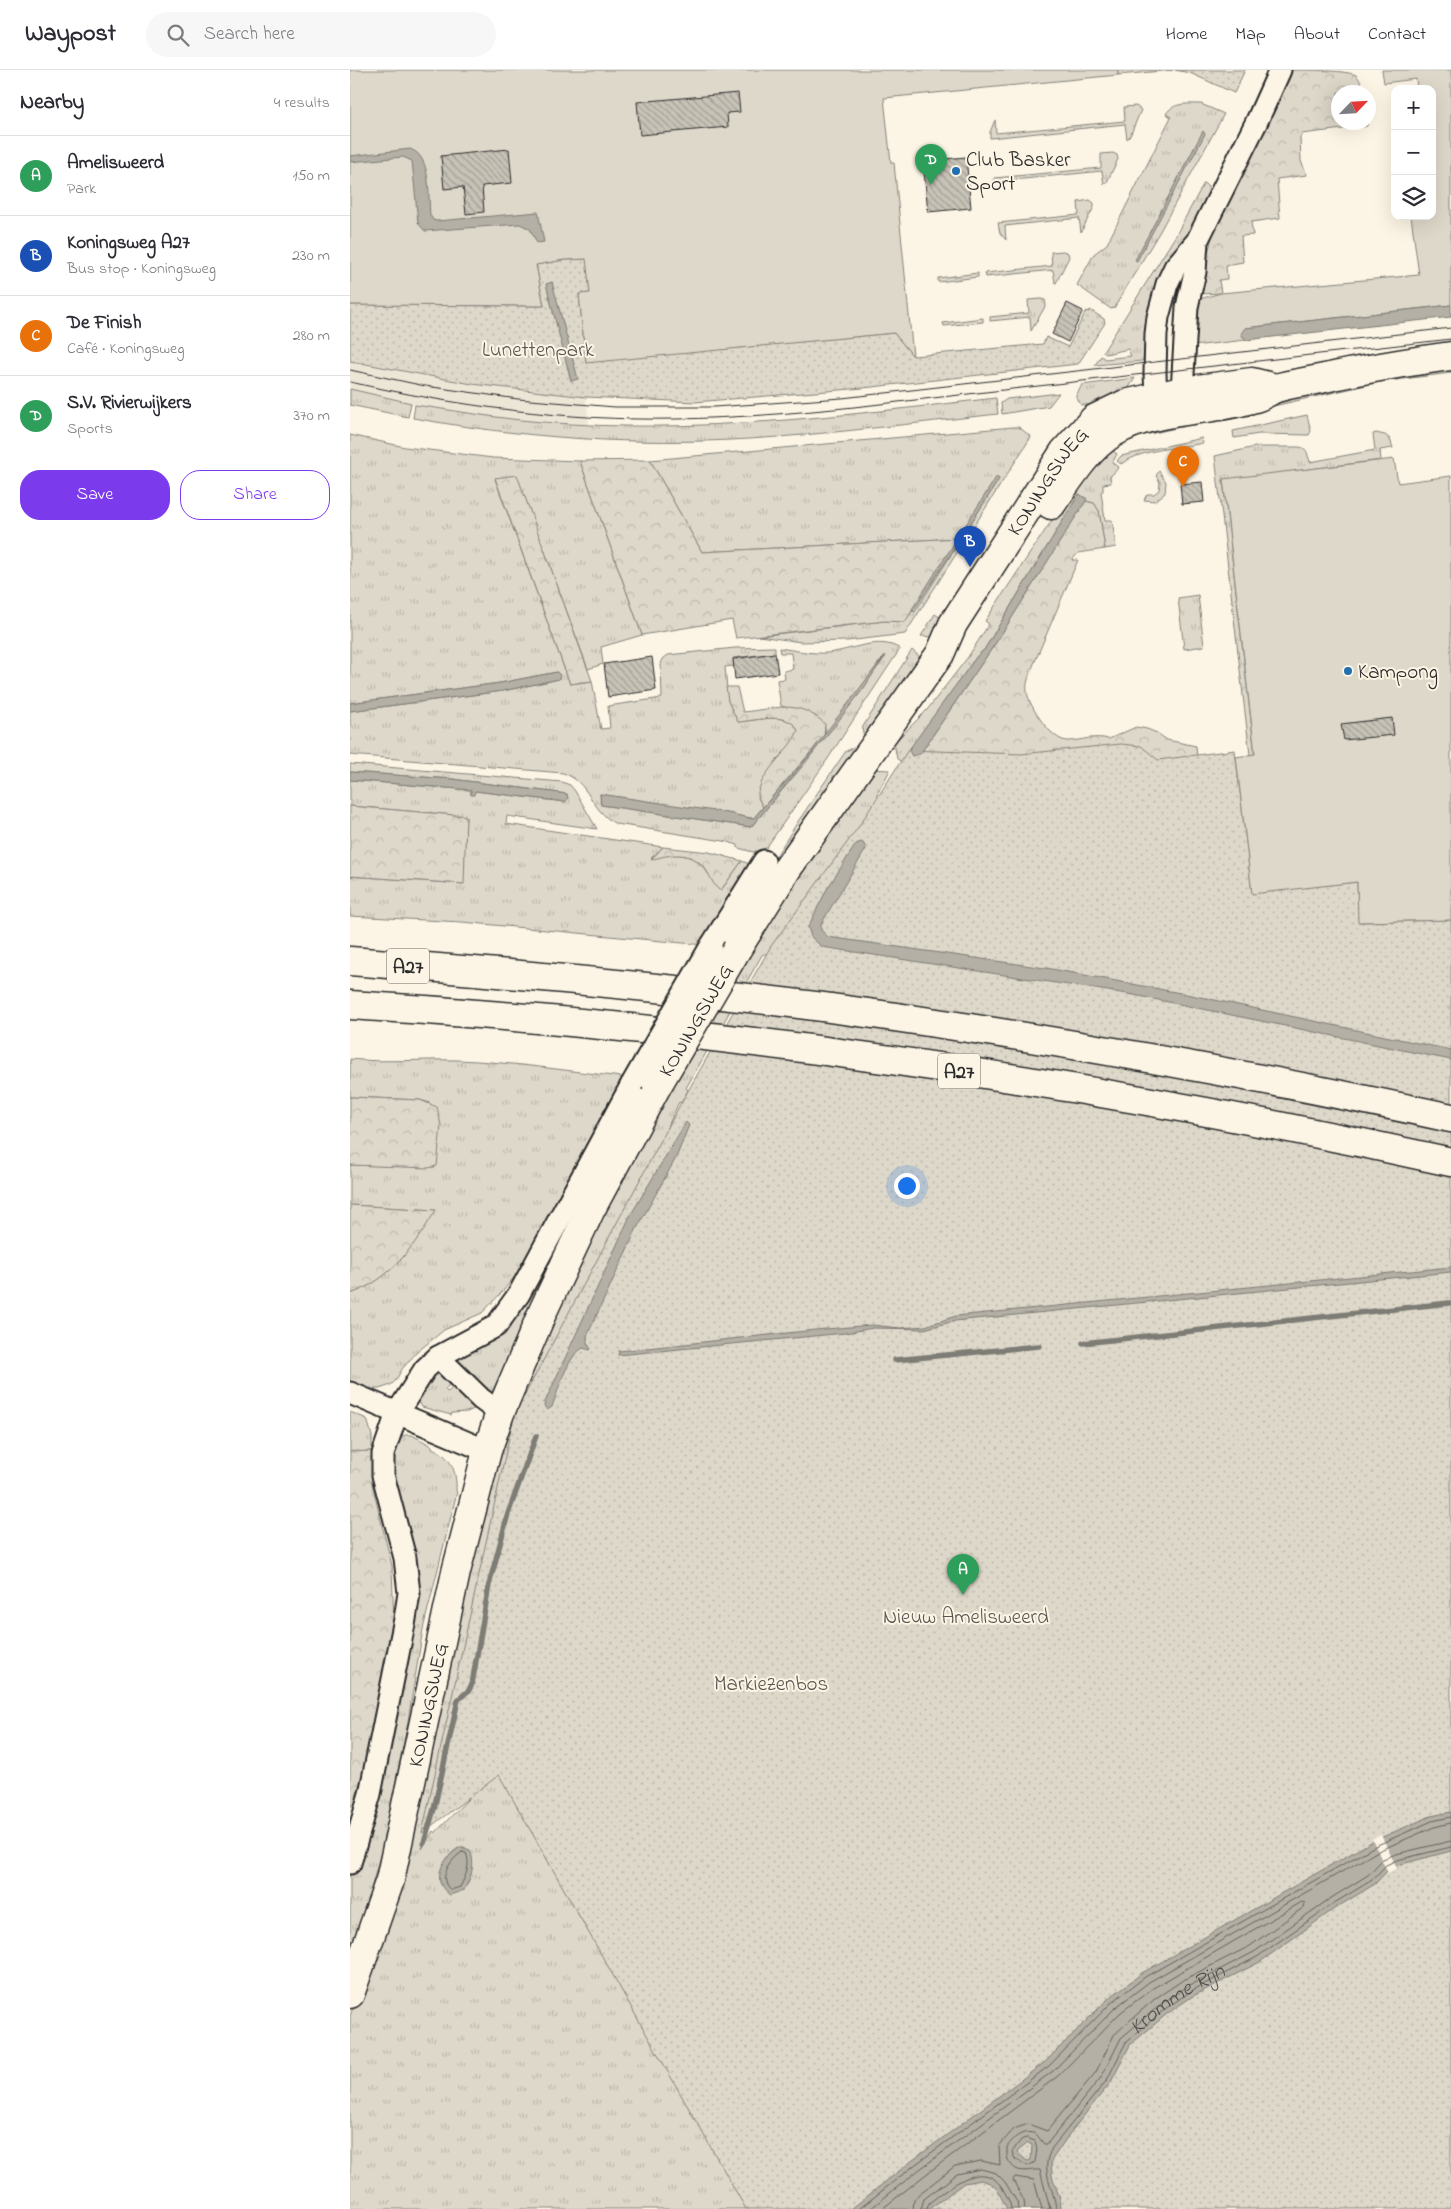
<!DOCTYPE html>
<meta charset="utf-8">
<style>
:root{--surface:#fff;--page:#f7f7f7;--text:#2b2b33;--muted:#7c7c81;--line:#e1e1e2;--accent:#7c3aed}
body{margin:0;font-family:"Indie Flower",sans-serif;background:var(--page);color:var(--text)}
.controls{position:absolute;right:15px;top:15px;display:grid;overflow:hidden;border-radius:10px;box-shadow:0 5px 20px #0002}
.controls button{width:45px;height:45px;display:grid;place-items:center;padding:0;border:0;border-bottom:1px solid var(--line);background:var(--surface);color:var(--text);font:25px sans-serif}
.compass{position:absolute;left:981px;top:15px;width:45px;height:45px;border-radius:50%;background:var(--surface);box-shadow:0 5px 20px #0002;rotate:65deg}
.you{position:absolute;left:556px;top:1115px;width:18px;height:18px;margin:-12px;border:4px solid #fff;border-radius:50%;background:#1a73e8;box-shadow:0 0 0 8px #1a73e833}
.badge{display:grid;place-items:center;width:32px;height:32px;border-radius:50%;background:var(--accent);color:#fff;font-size:16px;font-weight:700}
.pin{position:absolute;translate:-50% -41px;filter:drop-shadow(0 1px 2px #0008)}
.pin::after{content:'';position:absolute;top:26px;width:18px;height:15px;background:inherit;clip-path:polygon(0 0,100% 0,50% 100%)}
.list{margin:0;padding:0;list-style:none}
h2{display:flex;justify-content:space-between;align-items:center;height:65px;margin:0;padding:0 20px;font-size:21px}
h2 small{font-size:16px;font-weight:400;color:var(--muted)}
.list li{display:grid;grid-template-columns:32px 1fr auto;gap:15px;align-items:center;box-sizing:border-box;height:80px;padding:0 20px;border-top:1px solid var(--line)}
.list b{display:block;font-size:19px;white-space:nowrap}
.list p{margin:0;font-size:16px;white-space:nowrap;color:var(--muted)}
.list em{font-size:16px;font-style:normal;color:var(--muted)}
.actions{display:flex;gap:10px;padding:15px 20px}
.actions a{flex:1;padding:11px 0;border:1px solid var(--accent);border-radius:20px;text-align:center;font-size:18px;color:var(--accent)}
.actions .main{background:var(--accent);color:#fff}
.icon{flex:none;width:28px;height:28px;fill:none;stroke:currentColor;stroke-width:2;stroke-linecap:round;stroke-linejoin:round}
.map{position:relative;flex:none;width:1101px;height:2139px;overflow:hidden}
header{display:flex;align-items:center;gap:30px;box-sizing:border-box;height:70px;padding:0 25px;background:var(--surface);border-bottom:1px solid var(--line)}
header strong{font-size:24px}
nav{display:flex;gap:28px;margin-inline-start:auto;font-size:18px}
.search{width:350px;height:45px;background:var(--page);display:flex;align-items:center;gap:12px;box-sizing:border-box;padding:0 18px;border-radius:28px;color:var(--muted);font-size:19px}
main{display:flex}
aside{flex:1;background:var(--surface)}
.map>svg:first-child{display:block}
.built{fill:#ece6d7}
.grass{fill:url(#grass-tufts);stroke:#84827a;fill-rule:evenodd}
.forest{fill:url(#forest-crowns);stroke:#84827a}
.park{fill:url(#park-dots);stroke:#84827a}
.garden{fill:#ded8ca;stroke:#84827a}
.water{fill:#b4b0a5;stroke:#7d7b74;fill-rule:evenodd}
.pier{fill:#fcf5e5}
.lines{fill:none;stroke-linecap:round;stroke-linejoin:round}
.shore{stroke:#62605c;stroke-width:1}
.stream{stroke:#7d7b74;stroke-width:5.5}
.building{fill:url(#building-back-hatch);stroke:#2b2b2b}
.minor-casing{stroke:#2b2b2b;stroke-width:25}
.major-casing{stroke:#2b2b2b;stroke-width:31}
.highway-casing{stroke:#2b2b2b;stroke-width:31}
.minor{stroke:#fcf5e5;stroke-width:21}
.major{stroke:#fcf5e5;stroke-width:28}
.highway{stroke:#fcf5e5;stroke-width:28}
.tram{stroke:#2b2b2b;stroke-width:1}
.minor-bridge-casing{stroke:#2b2b2b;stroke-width:25;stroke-linecap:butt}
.major-bridge-casing{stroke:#2b2b2b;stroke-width:31;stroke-linecap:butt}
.minor-bridge{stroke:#fcf5e5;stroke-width:21}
.major-bridge{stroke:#fcf5e5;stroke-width:28}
.poi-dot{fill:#1f6fb2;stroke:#fcf5e5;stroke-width:2}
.labels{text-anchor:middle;stroke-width:4;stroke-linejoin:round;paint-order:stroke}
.shield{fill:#fcf5e5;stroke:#6a6863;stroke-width:1}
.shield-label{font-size:20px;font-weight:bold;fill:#2b2b2b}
.poi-label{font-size:21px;fill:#2b2b2b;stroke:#fcf5e5;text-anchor:start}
.park-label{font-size:21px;fill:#585653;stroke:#fcf5e5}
.street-label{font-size:21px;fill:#2b2b2b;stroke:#fcf5e5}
.water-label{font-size:22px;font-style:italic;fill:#545350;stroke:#fcf5e5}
</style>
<header>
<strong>Waypost</strong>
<div class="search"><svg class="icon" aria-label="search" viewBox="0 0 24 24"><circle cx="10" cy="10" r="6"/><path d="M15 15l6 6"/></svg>Search here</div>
<nav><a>Home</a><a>Map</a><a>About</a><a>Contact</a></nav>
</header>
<main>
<aside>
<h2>Nearby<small>4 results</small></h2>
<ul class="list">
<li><span class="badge" style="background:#2e9e5b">A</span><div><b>Amelisweerd</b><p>Park</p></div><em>150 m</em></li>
<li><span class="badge" style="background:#1a4fb4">B</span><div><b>Koningsweg A27</b><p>Bus stop · Koningsweg</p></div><em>230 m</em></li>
<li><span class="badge" style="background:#e8710a">C</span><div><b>De Finish</b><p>Café · Koningsweg</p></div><em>280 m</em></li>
<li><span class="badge" style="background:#2e9e5b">D</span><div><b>S.V. Rivierwijkers</b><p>Sports</p></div><em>370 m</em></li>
</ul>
<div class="actions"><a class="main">Save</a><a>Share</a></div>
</aside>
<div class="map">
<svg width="1101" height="2139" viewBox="0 0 1101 2139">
<defs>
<pattern id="grass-tufts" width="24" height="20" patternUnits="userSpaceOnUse" patternTransform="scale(1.25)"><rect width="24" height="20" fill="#ded8ca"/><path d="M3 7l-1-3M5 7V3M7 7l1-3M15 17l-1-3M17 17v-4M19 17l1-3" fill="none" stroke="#bfbaae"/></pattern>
<pattern id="forest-crowns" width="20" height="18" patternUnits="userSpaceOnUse" patternTransform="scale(1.25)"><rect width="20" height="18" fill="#ded8ca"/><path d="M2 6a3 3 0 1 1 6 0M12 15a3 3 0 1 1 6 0" fill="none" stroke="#bfbaae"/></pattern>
<pattern id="park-dots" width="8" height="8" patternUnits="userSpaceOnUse" patternTransform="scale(1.25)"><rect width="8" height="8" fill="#ded8ca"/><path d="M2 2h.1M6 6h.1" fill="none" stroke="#bfbaae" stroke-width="1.8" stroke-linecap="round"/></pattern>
<pattern id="building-back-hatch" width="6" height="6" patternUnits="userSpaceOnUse" patternTransform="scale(1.25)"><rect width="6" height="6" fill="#c8c3b7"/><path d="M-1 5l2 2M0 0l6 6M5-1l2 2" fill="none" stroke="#a39f95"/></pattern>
</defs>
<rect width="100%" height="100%" fill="#fcf5e5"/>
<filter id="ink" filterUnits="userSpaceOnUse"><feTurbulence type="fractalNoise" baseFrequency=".02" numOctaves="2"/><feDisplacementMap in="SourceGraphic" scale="10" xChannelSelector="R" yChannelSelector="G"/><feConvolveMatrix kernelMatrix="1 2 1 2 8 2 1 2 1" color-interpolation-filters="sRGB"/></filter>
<g filter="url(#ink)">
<path class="built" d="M0,291L122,314L236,327L239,357L125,346L23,327L0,321Z"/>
<g class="grass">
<path d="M851,34L874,44L810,161L764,238L761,239L727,215L744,184L757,174L821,47L816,44C823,32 838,34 851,34Z"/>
<path d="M786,36L791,40L780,66L777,69L775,54L640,68V62L645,50L646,63L775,51L774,37Z"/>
<path d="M763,83L767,85L768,89L757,112L754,115L752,101L644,112V108L751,98V84Z"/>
<path d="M854,113L862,121L842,159L810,208L800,237L795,285L792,291L745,295L751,286L755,289L781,286L778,279L756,284L753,282L826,165Z"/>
<path d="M740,130L744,133V137L731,162L729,148L655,156L656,170L650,163L648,153L729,145L728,132Z"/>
<path d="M713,181L718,183L719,187L706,213H705L703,200L636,207L635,203L702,196L701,182Z"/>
<path d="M628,203V207L588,212V208Z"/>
<path d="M691,229L695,230L696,235L681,261L680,247L640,251V247L679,243L678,230Z"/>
<path d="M633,248V252L594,256L593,253Z"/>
<path d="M1101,296V303L1030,312L786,367L783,363L1023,306Z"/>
<path d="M785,308L776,322L756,334L731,335L727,329V324L732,315Z"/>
<path d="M0,319L61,333L58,347L0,335Z"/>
<path d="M709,323L699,336L652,344L651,333L657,329Z"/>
<path d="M646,328L648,344C565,353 482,364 399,369C286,376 174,368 63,348L65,335C108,341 150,349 193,352C344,365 496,345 646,328Z"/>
<path d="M957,345L961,361L959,365L909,364L884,368L883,361Z"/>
<path d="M663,357H669L681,367L555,564L497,571L451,572L409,566L535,551L555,552L562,539L565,542L649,409L647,407L608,468L352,482L300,390Z"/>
<path d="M1026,363L1035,365L1040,369L1043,378L1030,380L1031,390L873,410L905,685H900L865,386L905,377H948C958,377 957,384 960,392L1025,380L1023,364Z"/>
<path d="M0,365L55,377L143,388L230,391L292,565L251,577L253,594L238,599L167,406L145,409L220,614L242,611L251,659L260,658L258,636L312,628L311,594L313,589L318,585L385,578L425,577V583L383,588L384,596L375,597L378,631L388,652C406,651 440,640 448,661L443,673L427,689L408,728L413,737L402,750V748L250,724L251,735L401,757L457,691L536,586L474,667L476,659L466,646L431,636L427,610L435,609L434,601L443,599L441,583H430L429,578C444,580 461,584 477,583C500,581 529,565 550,579L477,690L416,778L403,782L388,778V775L374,771L266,754C239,739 240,712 213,703L0,685V641L153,621L209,609L207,602L150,613L0,633Z"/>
<path d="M852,368L853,373C826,379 795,378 771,394L767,391L771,386Z"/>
<path d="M759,378L767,384L762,393L769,397L760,407L761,413L753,414V421L751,422L755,450H762L766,477L755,479L749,441L744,433L735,431L737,429L729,424L634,580L627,586L552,692L547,689L544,673L577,640L618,587L639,554L635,551L714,432Z"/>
<path d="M809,401L816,412L815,423L805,431L794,430L797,424H804L809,420L810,412L806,406Z"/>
<path d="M848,525L854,576L834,579L828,528Z"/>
<path d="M585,544L598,553L583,567L571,566Z"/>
<path d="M562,580L571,588L514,667L512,658Z"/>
<path d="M503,678H506L380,858L449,750L496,681Z"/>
<path d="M0,694L212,712L220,715L225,721L247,759L157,746L156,754L313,777L301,788C323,783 343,781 357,802C364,811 361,812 372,819L392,791L397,793L400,800L354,875L112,852L0,846V806L113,814L116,746L0,736V710L121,720V724L125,721L215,732L218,729L217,724L102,709L0,702Z"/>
<path d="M519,699L540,700L527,724L621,912L414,884L412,885L336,1018L338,1020L331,1033L329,1032L302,1091L167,1342L198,1261L256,1133L399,887L419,847Z"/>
<path d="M0,989C35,993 72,989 107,990C162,992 217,1001 272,1007L269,1012L275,1013L165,1206L153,1221L132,1243L94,1260L67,1282L52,1299L46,1310L41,1315L29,1319H18L0,1311V1224C41,1210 64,1176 85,1140L0,1135V1095L85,1097L80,1033L70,1030L0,1027Z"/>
<path d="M270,1046L143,1320L138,1327L103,1288L136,1267Z"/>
<path d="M88,1303L103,1309L95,1320L98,1322L103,1317L101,1315L105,1310L126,1338L117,1342L102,1343L101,1345L72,1337L68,1330L82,1304Z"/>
<path d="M0,1342L17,1349L22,1366V1381L0,1382Z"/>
<path d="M163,1350L83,1740L72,1779L83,1761L85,1763L151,1695L401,2139H0V1946L18,1895L130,1450ZM110,1777H115L121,1805L114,1820L90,1813C91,1796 96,1785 110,1777Z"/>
<path d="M55,1365H62L82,1376V1378C101,1386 107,1401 106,1421L107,1422L73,1559L57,1657L31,1782L0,1897V1805L46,1649L51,1610L46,1432L42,1391L49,1369Z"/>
</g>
<g class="forest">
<path d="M940,0C954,0 995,0 1006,5C1010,9 1013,17 1013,22H988V52L1017,53V56L952,64L950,67L951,91L957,105L927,109L930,148L901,152L903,165L891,166L893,192L876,195L877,209L869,210L871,223L847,224L863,164Z"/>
<path d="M300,390L352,482L608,468L555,552L535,551L386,568L382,550L292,565L230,391Z"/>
<path d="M167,405L242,611L220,614L145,408Z"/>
<path d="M735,431L744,433L749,441L755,479L728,483L722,490H728L680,603C678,609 676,615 677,622C679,636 701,670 717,671C732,671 742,665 759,669L786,657L797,659L807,663L817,670L846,676L848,701L672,685L570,684L649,568Z"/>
<path d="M376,617H387L393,642C425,639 448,628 475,654L474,667L413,737C410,731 406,726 409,719C415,698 439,681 448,661C440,640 405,651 388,652L378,631Z"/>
<path d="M0,736L116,746L114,814L0,806Z"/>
<path d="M313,777L359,782L392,791L371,820H369C363,814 362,810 358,803C345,780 322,783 301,790Z"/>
<path d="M0,1027L70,1030L87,1037L91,1055L87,1096L78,1098L0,1095Z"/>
<path d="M0,1135L86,1140C64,1176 41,1210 0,1224Z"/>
<path d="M22,1381V1414L42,1496L44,1556L22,1670L3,1738L0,1733V1382Z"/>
</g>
<g class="park">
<path d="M768,0H823L768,5Z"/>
<path d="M825,0H895L884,23L840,3Z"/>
<path d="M237,189L240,223L229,224L236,292L544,263L563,286L693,274L696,267L718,277L736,241L739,242L740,240L754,249L755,253L728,294L513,318L345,332L236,327L122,314L0,291V235L194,236L186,195L214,190Z"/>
<path d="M771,674L791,676L808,690L885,680L902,823L1007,812L1009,852L1101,850V2139H396L149,1705L72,1763L164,1345L331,1033L421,876L507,759L558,680L671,684Z"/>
</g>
<g class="garden">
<path d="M0,0H768V5L534,28L541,93H544L563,286L544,263L236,293L229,224L240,223L236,189L214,190L186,195L194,236L0,235Z"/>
<path d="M1032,0H1101V235L895,258L891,264L896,270L843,276L846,230L871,223L1069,205L1061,146H1082V19H1067L1066,9L1034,13Z"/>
<path d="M1044,389L1048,413L1101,406V850L1008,852L1007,812L902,824L886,687L905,684L873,409Z"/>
</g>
<g class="water">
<path d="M853,61L855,64L787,191L785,190Z"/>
<path d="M60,79C82,86 78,125 80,145L83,150L87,151L188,142L194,172L187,173L180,159L170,154L75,161L68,153L62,91L53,87L0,92V86Z"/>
<path d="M202,212L228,309L221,311L196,214Z"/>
<path d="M1101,235V247L896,270L891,264L895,258Z"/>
<path d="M647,406L649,409L641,422L563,542L562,539L570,527Z"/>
<path d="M729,424L737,429L649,568L570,684L562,686L559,681L560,678L627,586L634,580Z"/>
<path d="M535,585L514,618L482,659L401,757L251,735L250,724L378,743L403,749L455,690Z"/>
<path d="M207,602L210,605L209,609L153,621L0,641V633L150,613Z"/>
<path d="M0,702L102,709L217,724L218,729L215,732L125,721L124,725H121V720L0,710Z"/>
<path d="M511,772L514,774L516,779L471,854V860L478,867L702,899L841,925L1101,980V990L784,925L472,877L461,867L458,857L477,819L506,774Z"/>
<path d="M336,1052L339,1055L326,1088L287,1158L237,1266V1273L241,1279L240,1280L233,1278C217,1286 208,1321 202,1337L197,1340L194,1336L195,1332L280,1146Z"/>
<path d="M1101,1197V1202L605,1251L574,1259L523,1258L495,1263L268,1285L269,1281L465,1260L522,1255L550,1258L575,1256L606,1246Z"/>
<path d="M1101,1742V1781L1048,1795L1038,1800L1025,1814L984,1839L910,1892L843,1926L818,1943L780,1975L761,2012L720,2063L701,2091L702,2106L710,2129L711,2139H657L647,2119L640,2113L631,2110L614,2113L579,2139H501L563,2090L695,1992L758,1929L792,1903L1023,1771L1081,1746ZM678,2073L682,2075L681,2090L677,2091L667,2082Z"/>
<path d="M111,1777L120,1780C126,1794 121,1808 114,1820L100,1825C79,1810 93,1787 111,1777Z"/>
</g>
<path class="pier" d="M1031,1765L1047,1798L1038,1803L1022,1769Z"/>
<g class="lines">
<g class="shore">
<path d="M112,1782L116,1783C121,1794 116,1806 110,1817L101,1820C86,1809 101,1789 112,1782Z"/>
<path d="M677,2068L685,2071L687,2079L685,2092L678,2096L665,2089L662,2082L671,2070Z"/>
<path d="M509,2139L566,2094L699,1996L761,1933L795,1907L1025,1776L1082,1751L1101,1747"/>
<path d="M520,2139L570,2099L703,2001L765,1938L799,1912L1028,1781L1084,1757L1101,1753"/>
<path d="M532,2139L575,2105L708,2006L770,1943L803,1918L936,1841L952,1832L955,1833L954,1837L900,1876L833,1910L806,1928L778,1952L764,1965L746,2002L697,2061L678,2054L664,2059L649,2076L650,2095L631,2091L605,2096L569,2124L564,2130L563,2139"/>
<path d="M571,2139L574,2129L607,2104L631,2099L646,2103L655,2112L667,2132L668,2139"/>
<path d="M577,2139L579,2133C599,2118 635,2085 654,2121C657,2127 661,2133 661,2139"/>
<path d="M675,2139L674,2131L663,2110L665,2107L684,2110L692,2139"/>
<path id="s1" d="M700,2139L690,2100C676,2099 667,2107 657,2088V2077C664,2067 673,2059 686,2064L694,2074H697L752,2006L771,1968L811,1934L838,1916L904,1882L978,1830L1018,1805L1033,1789L1046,1784L1101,1771"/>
<path d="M706,2139C704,2116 689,2101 702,2078L757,2010L776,1972L815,1939L841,1921L907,1887L981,1835L1022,1810L1036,1795L1047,1790L1101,1777"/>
</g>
<g class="stream">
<path d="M733,1273L1099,1233"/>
<path d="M545,1290L689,1276"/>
<path d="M74,1773L84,1739L108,1630L119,1620L122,1614L139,1515L158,1444L186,1366"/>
</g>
</g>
<g class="building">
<path d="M388,23L390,42L377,43L378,57L290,65L287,32Z"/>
<path d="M159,79L162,113L132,116L134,142L116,144L113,117L94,119L91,86Z"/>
<path d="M616,87L621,138L578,142L573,91Z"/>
<path d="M717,233L733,241L718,272L702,264Z"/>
<path d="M852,412L854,432L832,434L830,414Z"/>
<path d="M425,583L428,603L385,609L383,589Z"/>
<path d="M302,587L306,620L258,627L254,594Z"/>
<path d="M1042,648L1044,665L994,670L991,654Z"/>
</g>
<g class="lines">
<defs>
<g id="minor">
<path d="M847,171L845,202L837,237L832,321L824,342L806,327L805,303L806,264L808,247L817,214L825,197L847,171L907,51L930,0"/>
<path d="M361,876L414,791"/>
<path d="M88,1287L131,1329L150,1343"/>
<path d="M0,1323L137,1381"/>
<path d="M0,1793L20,1724L55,1549L59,1523L55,1488L33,1405V1384L47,1343L75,1299L88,1287L146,1256L169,1224L282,1014"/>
</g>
<g id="major">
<path d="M701,435C719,410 736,380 763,363C806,337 859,343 905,328C913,326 919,321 926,318C940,314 956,312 970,309C1014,299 1057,292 1101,286"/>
<path id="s2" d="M387,879L437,799L590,584L603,554L714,382L744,349L775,334L832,321L902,312L926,318"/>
<path id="s3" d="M0,1924L40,1810L106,1502L137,1381L150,1343L193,1241L240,1141L307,1016"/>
</g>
<g id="highway">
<path d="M0,891C158,903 316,917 473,937C684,965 893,1003 1101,1048"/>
<path d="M0,935C370,957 739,1012 1101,1092"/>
</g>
</defs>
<use href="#minor" class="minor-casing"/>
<use href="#major" class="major-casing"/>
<use href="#highway" class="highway-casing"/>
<use href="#minor" class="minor"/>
<use href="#major" class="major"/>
<use href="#highway" class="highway"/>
<g class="tram">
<path d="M0,300L75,316L168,329L265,337H364L492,328L1101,258"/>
<path d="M0,312C107,336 217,351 326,349C386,348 445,343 504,337L1101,269"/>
</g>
<defs>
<path id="minor-bridge" d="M282,1014L361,876"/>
<g id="major-bridge">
<path id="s4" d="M307,1016L387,879"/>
</g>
</defs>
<use href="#minor-bridge" class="minor-bridge-casing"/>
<use href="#major-bridge" class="major-bridge-casing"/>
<use href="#minor-bridge" class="minor-bridge"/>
<use href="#major-bridge" class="major-bridge"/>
</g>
</g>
<g class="poi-dot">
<circle cx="606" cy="101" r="5"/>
<circle cx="998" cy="601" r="5"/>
</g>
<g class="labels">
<g class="shield">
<rect x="37" y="878.5" width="42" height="35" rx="4"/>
<rect x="588" y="983.5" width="42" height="35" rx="4"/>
</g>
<g class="shield-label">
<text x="58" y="903">A27</text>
<text x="609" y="1008">A27</text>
</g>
<g class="poi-label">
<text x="616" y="96">Club Basker<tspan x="616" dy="24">Sport</tspan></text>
<text x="1008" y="608">Kampong</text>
</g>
<g class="park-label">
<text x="188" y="286">Lunettenpark</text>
<text x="616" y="1553">Nieuw Amelisweerd</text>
<text x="421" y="1620">Markiezenbos</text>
</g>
<g class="street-label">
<text dy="7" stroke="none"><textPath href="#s2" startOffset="562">KONINGSWEG</textPath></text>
<text dy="7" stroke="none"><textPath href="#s4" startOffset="76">KONINGSWEG</textPath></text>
<text dy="7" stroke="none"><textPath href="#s3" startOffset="300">KONINGSWEG</textPath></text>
</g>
<g class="water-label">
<text dy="8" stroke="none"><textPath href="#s1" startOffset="339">Kromme Rijn</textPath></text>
</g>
</g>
</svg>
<div class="controls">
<button>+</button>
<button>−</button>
<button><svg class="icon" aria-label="layers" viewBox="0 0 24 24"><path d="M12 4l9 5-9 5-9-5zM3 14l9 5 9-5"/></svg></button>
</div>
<svg class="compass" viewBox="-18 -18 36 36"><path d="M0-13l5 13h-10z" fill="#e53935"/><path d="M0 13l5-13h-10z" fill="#7c7c81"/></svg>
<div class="you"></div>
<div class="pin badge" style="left:613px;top:1525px;background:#2e9e5b">A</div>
<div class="pin badge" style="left:620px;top:497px;background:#1a4fb4">B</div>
<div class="pin badge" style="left:833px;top:417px;background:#e8710a">C</div>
<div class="pin badge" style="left:581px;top:115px;background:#2e9e5b">D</div>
</div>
</main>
